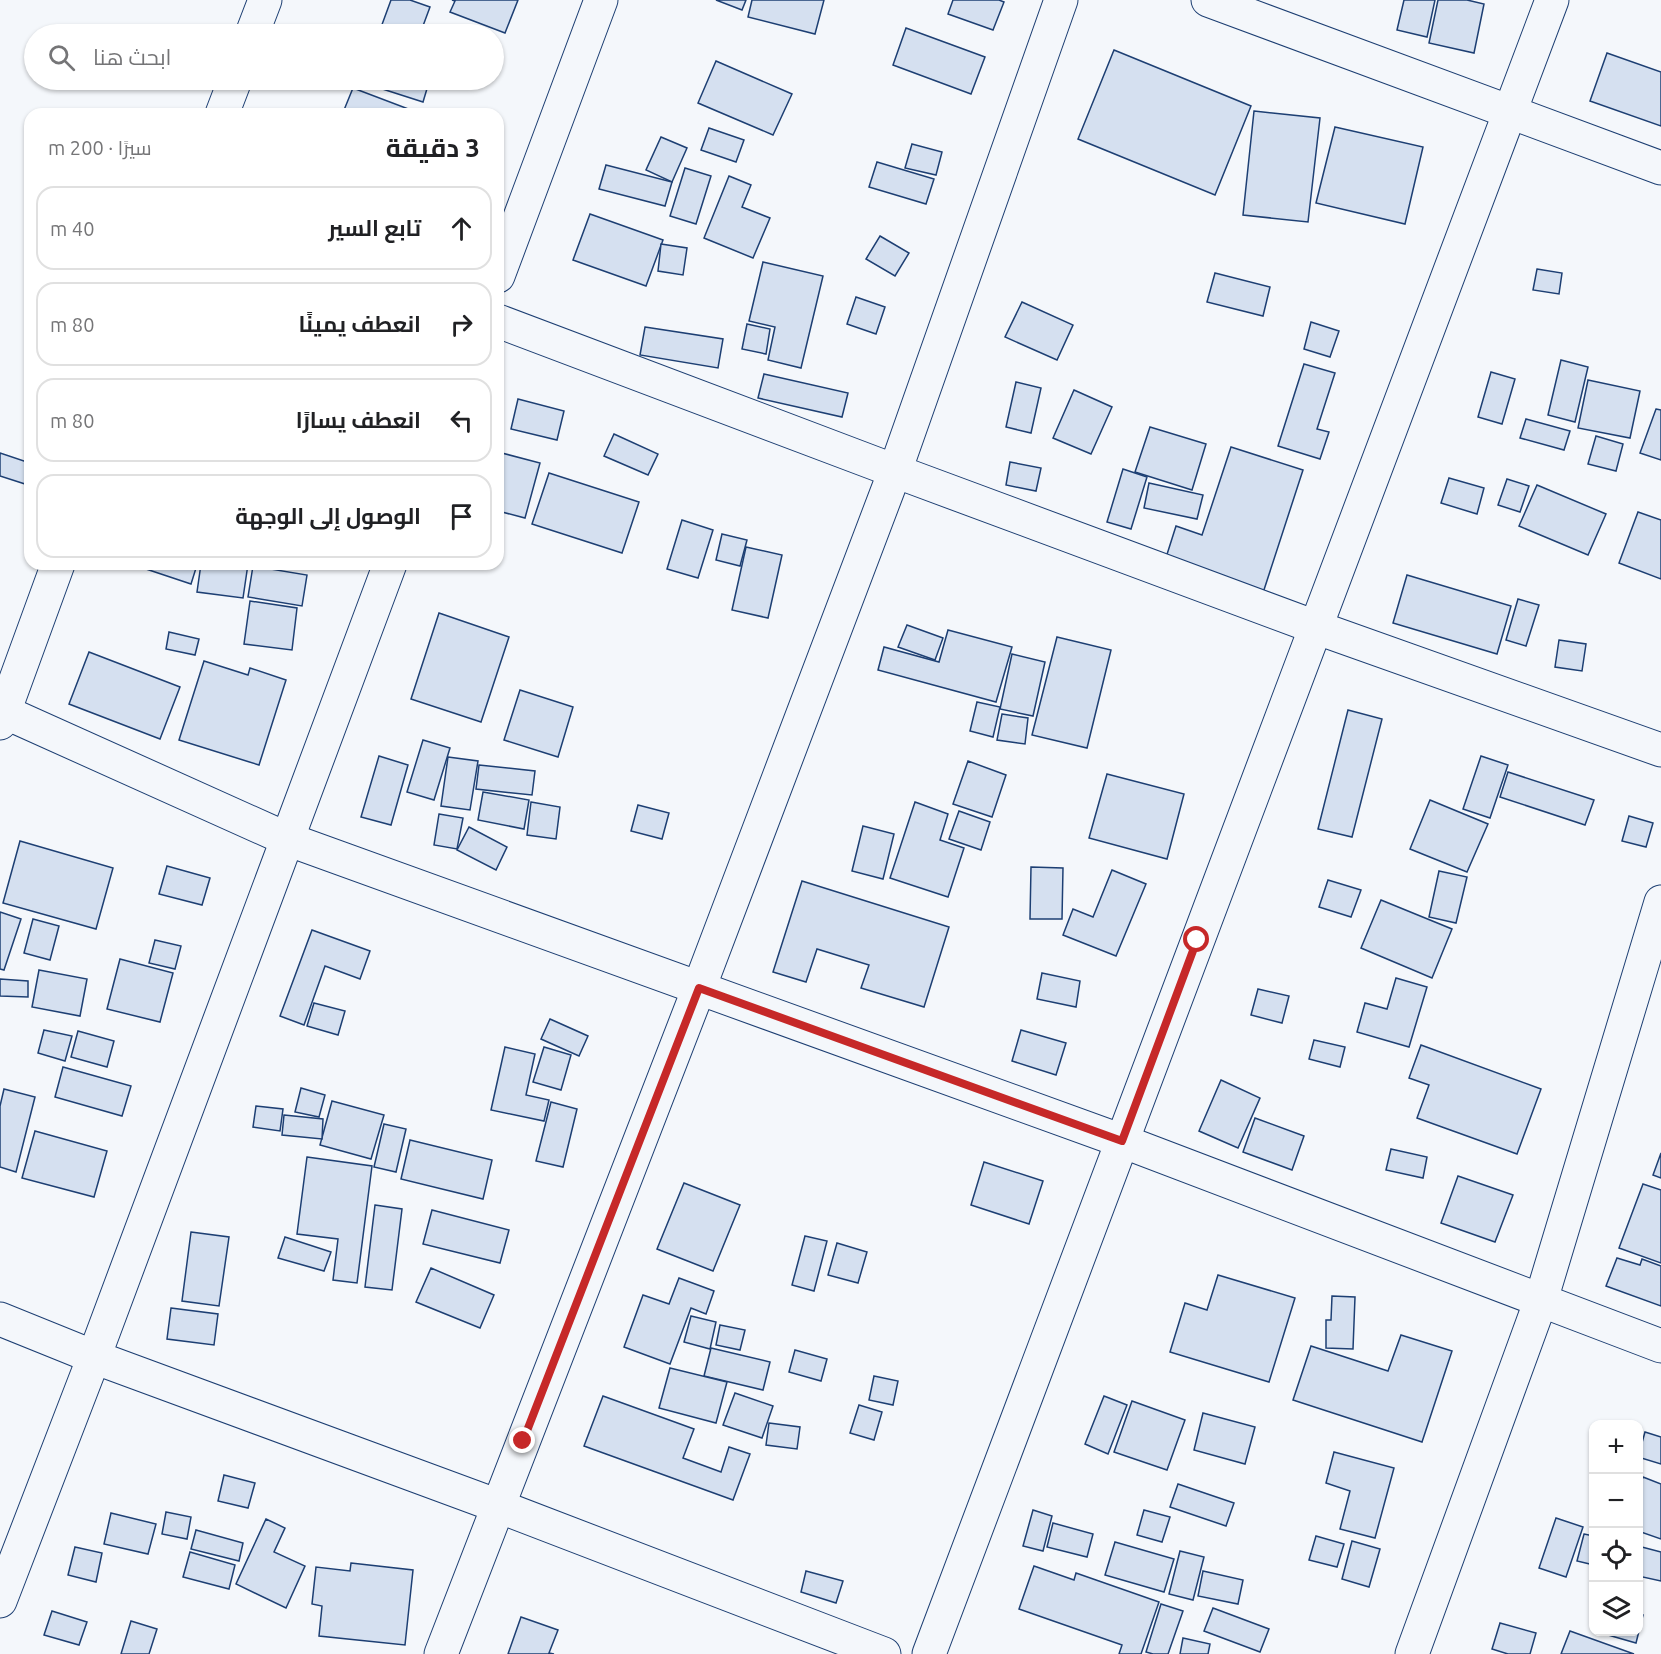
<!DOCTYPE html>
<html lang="ar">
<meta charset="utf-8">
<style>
:root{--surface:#fff;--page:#f2f2f2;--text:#202124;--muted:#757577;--line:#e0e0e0}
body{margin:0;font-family:Ubuntu,Cairo,sans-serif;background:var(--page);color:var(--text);direction:rtl}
.controls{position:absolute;right:18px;bottom:18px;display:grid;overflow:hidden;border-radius:12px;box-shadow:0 2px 4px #0004}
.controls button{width:54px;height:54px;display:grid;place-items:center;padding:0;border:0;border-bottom:2px solid var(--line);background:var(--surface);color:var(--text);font:30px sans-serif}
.stop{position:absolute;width:18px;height:18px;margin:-14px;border:4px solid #c62828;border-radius:50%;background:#fff}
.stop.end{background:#c62828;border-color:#fff;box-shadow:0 2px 6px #0008}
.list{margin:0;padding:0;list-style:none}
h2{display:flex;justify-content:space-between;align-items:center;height:78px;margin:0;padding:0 24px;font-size:26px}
h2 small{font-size:20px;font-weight:400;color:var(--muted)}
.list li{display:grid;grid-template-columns:39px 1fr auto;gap:18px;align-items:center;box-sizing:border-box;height:84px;margin:0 12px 12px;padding:0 12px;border:2px solid var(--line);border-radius:18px}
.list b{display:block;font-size:22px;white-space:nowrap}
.list em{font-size:20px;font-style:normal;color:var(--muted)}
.icon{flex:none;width:33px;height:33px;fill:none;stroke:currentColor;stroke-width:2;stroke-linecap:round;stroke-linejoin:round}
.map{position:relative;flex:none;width:1661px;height:1654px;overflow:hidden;direction:ltr}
.search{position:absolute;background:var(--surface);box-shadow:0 2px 4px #0004;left:24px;top:24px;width:480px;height:66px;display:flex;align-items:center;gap:15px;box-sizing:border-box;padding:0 21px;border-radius:33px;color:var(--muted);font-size:22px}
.panel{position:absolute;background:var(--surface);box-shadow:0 2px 4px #0004;left:24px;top:108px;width:480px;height:462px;border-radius:18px;direction:rtl}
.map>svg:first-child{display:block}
.building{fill:#d5e0f0;stroke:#1d3f73;stroke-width:1.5}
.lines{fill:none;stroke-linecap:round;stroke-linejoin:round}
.street-casing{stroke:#1d3f73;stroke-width:35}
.street{stroke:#f4f7fb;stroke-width:33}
.route{stroke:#c62828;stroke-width:8}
</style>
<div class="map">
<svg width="1661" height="1654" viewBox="0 0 1661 1654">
<rect width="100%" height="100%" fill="#f4f7fb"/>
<g class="building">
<path d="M391,0H410L430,7L420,34H392L380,30Z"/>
<path d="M452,0H518L505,33L450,12L455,1Z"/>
<path d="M716,0H746L742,10Z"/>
<path d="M752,0H824L815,34L748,17Z"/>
<path d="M953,0H999L1004,2L993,30L948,14Z"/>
<path d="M1404,0H1435L1427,37L1397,30Z"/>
<path d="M1438,0H1467L1484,4L1474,53L1429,43Z"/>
<path d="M906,28L985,57L971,94L893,65Z"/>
<path d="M1114,50L1251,106L1215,195L1078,139Z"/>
<path d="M1607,53L1661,72V126L1590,101Z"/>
<path d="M716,61L792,94L773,135L698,103Z"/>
<path d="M372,80H422L429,82L423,102L370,85Z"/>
<path d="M353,88L419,113V114H354L344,110Z"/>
<path d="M1254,111L1320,118L1308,222L1243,215Z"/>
<path d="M1335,127L1423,147L1405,224L1316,203Z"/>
<path d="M709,128L744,140L736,162L701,150Z"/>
<path d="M661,137L687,148L672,182L646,170Z"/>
<path d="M912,144L942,152L936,175L905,168Z"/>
<path d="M877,162L934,179L926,204L869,187Z"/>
<path d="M606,165L672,182L665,206L599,189Z"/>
<path d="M685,168L711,176L696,224L670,216Z"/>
<path d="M729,176L751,185L742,207L770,218L753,258L704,238Z"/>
<path d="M590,214L663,240L646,286L573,260Z"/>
<path d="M880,236L909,253L895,276L866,259Z"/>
<path d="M661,244L687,248L683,275L658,271Z"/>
<path d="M763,262L823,276L801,368L768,360L775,327L749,321Z"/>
<path d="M1537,269L1562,273L1559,294L1533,290Z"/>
<path d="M1215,273L1270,287L1263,316L1207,302Z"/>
<path d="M856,297L885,307L876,334L847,324Z"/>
<path d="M1022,302L1073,325L1057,360L1005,337Z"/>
<path d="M1311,322L1339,331L1330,357L1304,349Z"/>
<path d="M747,324L770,329L766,354L742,349Z"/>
<path d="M645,327L723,339L718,368L640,355Z"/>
<path d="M1561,360L1588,367L1575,422L1548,415Z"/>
<path d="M1304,364L1335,373L1317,429L1329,432L1320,459L1278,446Z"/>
<path d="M1491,372L1515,379L1502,424L1478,417Z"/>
<path d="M764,374L848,393L842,417L758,398Z"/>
<path d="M1588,380L1640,391L1630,438L1578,428Z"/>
<path d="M1016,382L1041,388L1031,433L1006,427Z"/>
<path d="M1074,390L1112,407L1091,454L1053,438Z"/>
<path d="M518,399L564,411L557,440L511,429Z"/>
<path d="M1656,409L1661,410V460L1640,453Z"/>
<path d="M1526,419L1570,431L1564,450L1520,438Z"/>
<path d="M1150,427L1206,444L1192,490L1135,472Z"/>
<path d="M614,434L658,454L648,475L604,456Z"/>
<path d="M1596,436L1623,444L1616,471L1588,464Z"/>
<path d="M1231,447L1303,470L1261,599L1163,567L1176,526L1202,535Z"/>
<path d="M498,452L540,463L525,518L498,511Z"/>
<path d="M0,453L30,463V470L25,484L0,476Z"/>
<path d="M1010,462L1041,468L1036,491L1006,485Z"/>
<path d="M1123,469L1147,477L1131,529L1107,522Z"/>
<path d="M549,473L639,502L622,553L532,524Z"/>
<path d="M1449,478L1484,488L1477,514L1441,503Z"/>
<path d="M1507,479L1529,486L1520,512L1498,505Z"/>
<path d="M1149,483L1203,495L1197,519L1144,508Z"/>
<path d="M1537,485L1606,514L1588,555L1519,526Z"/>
<path d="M1638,512L1661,520V579L1619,563Z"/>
<path d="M682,520L713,530L698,578L667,569Z"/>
<path d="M722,534L747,540L740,566L716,560Z"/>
<path d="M746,547L782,555L768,618L732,610Z"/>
<path d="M131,564H195L197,565L191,584Z"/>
<path d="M201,564H248L243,598L197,592Z"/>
<path d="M253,566L307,575L302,606L248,597Z"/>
<path d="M1407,575L1511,606L1497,654L1393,623Z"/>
<path d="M1518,599L1539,605L1526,646L1506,640Z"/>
<path d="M250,601L297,608L292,650L244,644Z"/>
<path d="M439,613L509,637L481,722L411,699Z"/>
<path d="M907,625L943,638L935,660L898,647Z"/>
<path d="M948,630L1012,647L996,702L878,670L884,647L939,662Z"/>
<path d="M169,632L199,639L195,655L166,649Z"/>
<path d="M1057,637L1111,650L1087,748L1032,735Z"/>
<path d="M1559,640L1586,644L1582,671L1555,667Z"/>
<path d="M89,652L180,687L160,739L69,704Z"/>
<path d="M1012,654L1045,662L1033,716L1000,709Z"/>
<path d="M204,661L248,675L250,668L286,680L259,765L179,740Z"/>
<path d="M520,690L573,707L558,757L504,740Z"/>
<path d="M977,702L1000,707L993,737L970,731Z"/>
<path d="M1348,710L1382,719L1352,837L1318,829Z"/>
<path d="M1002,714L1028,718L1025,744L997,740Z"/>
<path d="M423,740L450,748L434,800L407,792Z"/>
<path d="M379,756L408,765L391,825L361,817Z"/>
<path d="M1481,756L1508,765L1490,818L1463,809Z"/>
<path d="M448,757L478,761L470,810L441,806Z"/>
<path d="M968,761L1006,775L992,817L953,804Z"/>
<path d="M479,765L535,771L532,795L476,789Z"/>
<path d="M1508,772L1594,800L1585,825L1500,797Z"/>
<path d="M1107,774L1184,794L1167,859L1089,838Z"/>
<path d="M483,792L529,800L524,829L478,820Z"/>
<path d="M1430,800L1488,824L1467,872L1410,849Z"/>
<path d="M531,802L560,807L556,839L527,835Z"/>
<path d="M915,802L948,814L940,840L964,848L948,897L890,878Z"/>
<path d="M638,805L669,813L662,839L631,831Z"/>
<path d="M959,811L990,822L981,850L949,839Z"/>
<path d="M439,814L463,818L457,849L434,845Z"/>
<path d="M1629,816L1653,823L1646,847L1622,841Z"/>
<path d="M863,826L894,834L883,879L852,871Z"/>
<path d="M469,827L507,847L496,870L457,850Z"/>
<path d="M20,841L113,868L96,929L3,903Z"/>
<path d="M167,866L210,878L202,905L159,894Z"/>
<path d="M1031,867L1063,868L1062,919H1030Z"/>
<path d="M1112,870L1146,884L1116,956L1063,935L1073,909L1093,917Z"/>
<path d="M1439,871L1467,877L1456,923L1429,917Z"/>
<path d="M1328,880L1361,890L1351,917L1319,907Z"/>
<path d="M802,881L949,927L924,1007L861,988L869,965L817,949L806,982L773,972Z"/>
<path d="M1381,900L1452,929L1432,978L1361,948Z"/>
<path d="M0,912L21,919L4,970L0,969Z"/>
<path d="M33,919L59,926L50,960L24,953Z"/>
<path d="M312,930L370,951L360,979L325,966L304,1025L280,1016Z"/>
<path d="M155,940L181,946L175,969L149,963Z"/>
<path d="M120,959L173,973L160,1022L107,1009Z"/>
<path d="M39,970L87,979L80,1016L32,1007Z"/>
<path d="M1042,973L1080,981L1076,1007L1037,999Z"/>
<path d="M1396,978L1427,987L1409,1047L1357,1032L1365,1003L1387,1009Z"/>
<path d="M0,979L28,981V997L0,996Z"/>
<path d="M1258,989L1289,996L1282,1023L1251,1015Z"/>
<path d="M314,1003L345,1011L338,1035L307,1026Z"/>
<path d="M550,1019L588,1036L579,1056L541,1039Z"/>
<path d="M44,1030L72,1036L65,1061L38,1053Z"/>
<path d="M1021,1030L1066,1043L1056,1075L1012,1061Z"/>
<path d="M78,1031L114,1041L107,1067L71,1057Z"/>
<path d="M1314,1040L1345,1047L1340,1067L1309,1059Z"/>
<path d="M1421,1045L1541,1089L1517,1154L1417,1118L1429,1085L1409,1078Z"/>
<path d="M505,1047L535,1054L526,1095L549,1100L544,1121L491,1110Z"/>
<path d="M544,1047L571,1055L561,1090L533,1082Z"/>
<path d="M63,1067L131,1086L122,1116L55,1097Z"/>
<path d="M1221,1080L1260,1098L1238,1148L1199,1131Z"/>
<path d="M301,1088L325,1095L319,1117L295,1112Z"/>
<path d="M4,1089L35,1097L16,1172L0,1167V1106Z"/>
<path d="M332,1101L384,1115L371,1159L320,1145Z"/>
<path d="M551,1102L577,1109L563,1167L536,1161Z"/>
<path d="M256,1106L283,1109L280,1131L253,1127Z"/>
<path d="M284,1115L323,1119L322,1139L282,1135Z"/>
<path d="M1255,1118L1304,1136L1292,1170L1243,1152Z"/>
<path d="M384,1124L406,1129L396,1172L374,1167Z"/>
<path d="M35,1131L107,1151L94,1197L22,1178Z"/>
<path d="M410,1140L492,1160L483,1199L401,1179Z"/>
<path d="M1391,1149L1427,1157L1423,1178L1386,1170Z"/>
<path d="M1661,1153V1178L1653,1175Z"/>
<path d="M307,1157L372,1166L357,1283L333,1280L338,1239L297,1234Z"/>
<path d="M984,1162L1043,1181L1029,1224L971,1205Z"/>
<path d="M1458,1176L1513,1195L1495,1242L1441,1223Z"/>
<path d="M684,1183L740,1205L713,1271L657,1249Z"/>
<path d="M1643,1184L1661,1190V1263L1619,1248Z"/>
<path d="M375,1205L402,1209L392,1290L365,1287Z"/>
<path d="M432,1210L509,1230L500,1263L423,1244Z"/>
<path d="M191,1232L229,1237L219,1306L182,1301Z"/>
<path d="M805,1236L827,1241L814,1291L792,1285Z"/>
<path d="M285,1237L331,1252L324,1271L278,1258Z"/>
<path d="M837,1243L867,1252L858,1283L828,1275Z"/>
<path d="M1617,1258L1640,1265L1642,1259L1661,1266V1306L1606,1286Z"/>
<path d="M431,1268L494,1295L480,1328L416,1302Z"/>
<path d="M1218,1275L1295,1298L1269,1382L1170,1352L1185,1303L1207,1310Z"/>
<path d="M679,1278L714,1291L706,1314L691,1308L670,1364L624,1347L643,1295L669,1304Z"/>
<path d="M1332,1296L1355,1297L1353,1349L1326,1348V1320H1331Z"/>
<path d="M171,1308L218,1314L214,1345L167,1339Z"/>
<path d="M691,1316L716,1322L710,1349L684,1342Z"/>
<path d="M720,1325L745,1330L740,1350L716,1345Z"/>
<path d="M1401,1335L1452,1351L1422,1442L1293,1400L1311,1346L1388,1371Z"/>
<path d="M711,1348L770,1362L763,1390L704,1376Z"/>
<path d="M795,1350L827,1359L821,1381L789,1372Z"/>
<path d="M670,1368L727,1382L716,1423L659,1408Z"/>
<path d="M874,1376L898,1381L893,1405L869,1400Z"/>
<path d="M735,1393L773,1406L762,1438L723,1425Z"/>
<path d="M603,1396L694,1429L683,1458L721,1472L729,1447L750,1454L733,1500L584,1446Z"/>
<path d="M1104,1396L1127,1405L1108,1454L1085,1444Z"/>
<path d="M1132,1401L1185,1420L1167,1470L1114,1452Z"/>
<path d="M859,1405L882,1412L874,1440L850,1433Z"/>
<path d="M1203,1413L1255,1427L1245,1464L1194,1450Z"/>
<path d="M769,1423L800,1427L797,1449L766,1445Z"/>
<path d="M1645,1432L1661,1437V1464L1638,1457Z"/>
<path d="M1334,1452L1394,1468L1375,1538L1340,1529L1350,1491L1326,1483Z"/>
<path d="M224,1475L255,1483L248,1508L218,1501Z"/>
<path d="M1643,1477L1661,1484V1539L1638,1531V1491Z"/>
<path d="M1178,1484L1234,1503L1226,1526L1170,1507Z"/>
<path d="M1033,1510L1052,1516L1043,1551L1023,1546Z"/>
<path d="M1144,1510L1170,1517L1162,1542L1137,1535Z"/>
<path d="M166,1512L191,1517L187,1539L162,1534Z"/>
<path d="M111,1513L156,1524L148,1554L104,1544Z"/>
<path d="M1556,1518L1583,1527L1566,1577L1539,1568Z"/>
<path d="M266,1519L285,1528L274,1552L305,1566L286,1608L236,1584Z"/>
<path d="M1053,1523L1093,1534L1087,1557L1047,1547Z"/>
<path d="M196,1530L243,1543L239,1561L191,1549Z"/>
<path d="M1584,1534L1594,1536V1565L1577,1561Z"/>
<path d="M1316,1536L1344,1544L1337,1567L1309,1560Z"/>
<path d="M1352,1541L1380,1549L1369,1587L1342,1579Z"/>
<path d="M1115,1542L1174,1559L1164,1592L1105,1575Z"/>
<path d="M1638,1546L1661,1552V1581L1638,1576Z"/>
<path d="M75,1547L102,1553L96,1582L68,1575Z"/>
<path d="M1180,1551L1204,1557L1193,1600L1169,1594Z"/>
<path d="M190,1552L235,1565L229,1589L183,1577Z"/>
<path d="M351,1563L413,1570L405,1645L319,1636L322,1606L312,1604L316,1567L350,1571Z"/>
<path d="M1034,1566L1074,1580L1076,1573L1159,1602L1141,1654H1119L1122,1645L1019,1609Z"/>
<path d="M806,1571L843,1581L836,1603L801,1592Z"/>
<path d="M1203,1571L1243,1580L1238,1604L1198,1596Z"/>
<path d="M1161,1604L1183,1611L1168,1654H1153L1146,1652Z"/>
<path d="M1213,1608L1269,1629L1260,1652L1204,1631Z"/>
<path d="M52,1611L87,1622L79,1645L44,1635Z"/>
<path d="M1638,1613L1643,1615L1636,1643L1608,1635L1609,1632H1638Z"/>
<path d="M521,1617L558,1630L549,1653L554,1654H508Z"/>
<path d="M131,1621L157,1629L149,1654H121Z"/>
<path d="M1500,1623L1536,1633L1530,1654H1508L1492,1649Z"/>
<path d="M1570,1631L1634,1654H1561Z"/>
<path d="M1183,1638L1210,1644L1208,1654H1180Z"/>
</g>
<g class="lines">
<defs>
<g id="street">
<path d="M1208,0L1661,168"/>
<path d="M252,34L265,0"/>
<path d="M222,114L235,80"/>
<path d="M498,276L601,0"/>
<path d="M498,321L895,471L1315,627L1661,750"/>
<path d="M0,710L287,839L1122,1141L1661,1346"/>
<path d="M0,723L58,564"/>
<path d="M0,1319L94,1357L498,1506L884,1654"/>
<path d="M0,1601L94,1357L390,564"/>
<path d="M441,1654L699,988L895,471L1061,0"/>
<path d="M929,1654L1552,0"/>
<path d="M1412,1654L1541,1300L1661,902"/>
</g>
</defs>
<use href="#street" class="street-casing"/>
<use href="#street" class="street"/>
</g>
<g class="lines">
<path class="route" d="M523,1441L699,988L1122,1141L1197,940"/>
</g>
</svg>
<div class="controls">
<button>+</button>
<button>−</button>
<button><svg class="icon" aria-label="locate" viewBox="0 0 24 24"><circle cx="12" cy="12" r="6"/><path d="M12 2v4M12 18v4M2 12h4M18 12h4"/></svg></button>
<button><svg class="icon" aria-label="layers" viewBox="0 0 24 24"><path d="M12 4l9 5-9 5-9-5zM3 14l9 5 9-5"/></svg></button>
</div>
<div class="stop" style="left:1197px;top:940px"></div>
<div class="stop end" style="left:523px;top:1441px"></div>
<div class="search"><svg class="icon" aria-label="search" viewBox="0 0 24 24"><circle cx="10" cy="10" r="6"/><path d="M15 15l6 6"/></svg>ابحث هنا</div>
<section class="panel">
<h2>3 دقيقة<small>سيرًا · 200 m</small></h2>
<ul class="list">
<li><svg class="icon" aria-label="ahead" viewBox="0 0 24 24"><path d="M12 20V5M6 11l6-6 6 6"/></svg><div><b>تابع السير</b></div><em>40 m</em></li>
<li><svg class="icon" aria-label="right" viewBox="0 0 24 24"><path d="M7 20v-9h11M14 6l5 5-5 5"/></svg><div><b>انعطف يمينًا</b></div><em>80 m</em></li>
<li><svg class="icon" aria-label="left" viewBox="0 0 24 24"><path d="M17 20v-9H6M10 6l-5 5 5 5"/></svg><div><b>انعطف يسارًا</b></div><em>80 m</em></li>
<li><svg class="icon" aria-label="arrive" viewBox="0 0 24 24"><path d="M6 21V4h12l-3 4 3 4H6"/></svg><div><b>الوصول إلى الوجهة</b></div></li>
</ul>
</section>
</div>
